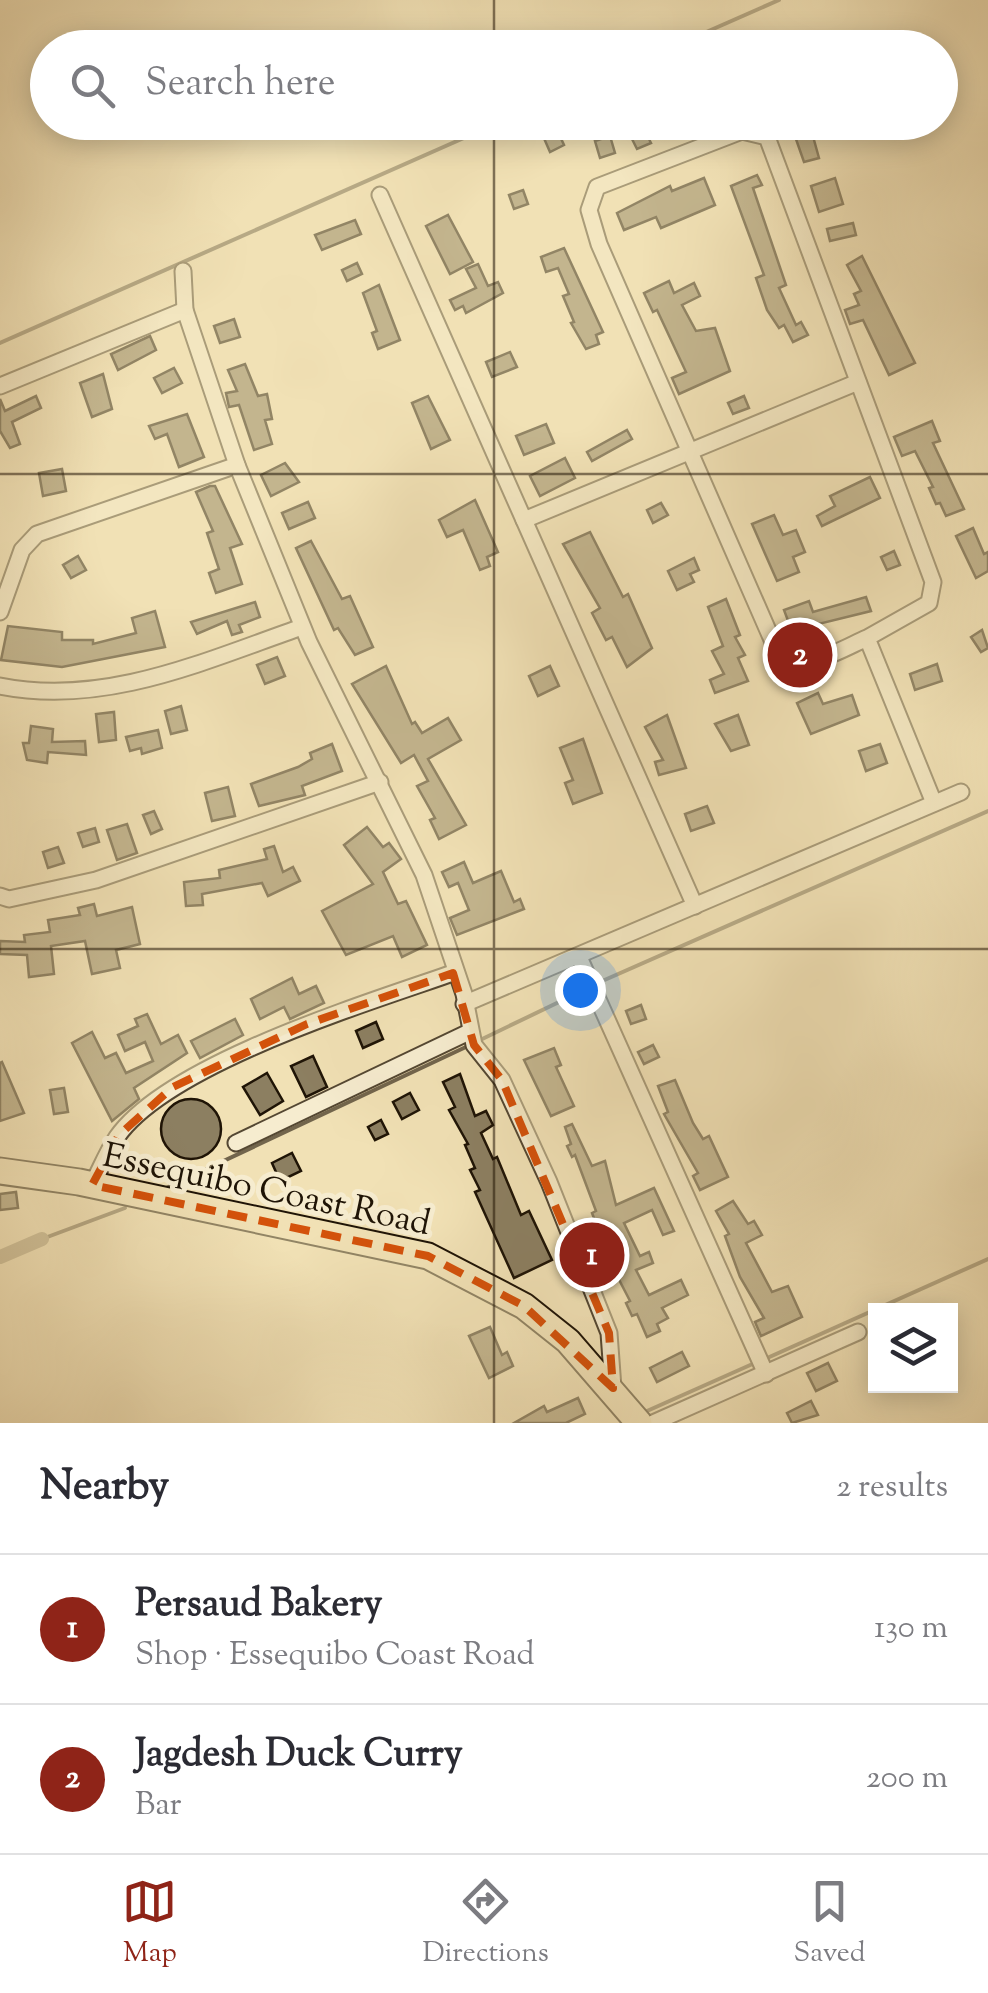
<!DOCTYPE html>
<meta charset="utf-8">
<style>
:root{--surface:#fff;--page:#f7f7f7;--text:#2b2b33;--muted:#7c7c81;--line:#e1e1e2;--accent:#8f2418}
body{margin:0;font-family:"Sorts Mill Goudy",serif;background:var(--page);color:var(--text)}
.controls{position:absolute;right:30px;bottom:30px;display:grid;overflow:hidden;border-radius:0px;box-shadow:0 5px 25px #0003}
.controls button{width:90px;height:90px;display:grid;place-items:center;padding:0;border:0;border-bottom:2px solid var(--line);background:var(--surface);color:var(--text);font:50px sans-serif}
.you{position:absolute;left:580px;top:990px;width:35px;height:35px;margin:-25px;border:8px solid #fff;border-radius:50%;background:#1a73e8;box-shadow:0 0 0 15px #1a73e833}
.badge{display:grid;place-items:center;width:65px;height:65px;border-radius:50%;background:var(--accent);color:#fff;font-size:32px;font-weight:700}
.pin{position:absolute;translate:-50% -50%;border:5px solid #fff;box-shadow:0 2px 10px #0006}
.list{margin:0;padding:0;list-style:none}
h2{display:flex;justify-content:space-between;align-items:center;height:130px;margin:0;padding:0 40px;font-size:42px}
h2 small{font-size:32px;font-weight:400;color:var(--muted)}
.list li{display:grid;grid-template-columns:65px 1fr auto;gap:30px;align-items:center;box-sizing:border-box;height:150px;padding:0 40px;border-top:2px solid var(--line)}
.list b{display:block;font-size:38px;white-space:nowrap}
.list p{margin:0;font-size:32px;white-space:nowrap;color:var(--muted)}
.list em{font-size:32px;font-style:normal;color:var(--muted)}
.icon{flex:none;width:55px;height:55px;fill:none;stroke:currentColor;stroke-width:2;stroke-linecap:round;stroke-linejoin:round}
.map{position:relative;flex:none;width:988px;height:1423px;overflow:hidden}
.search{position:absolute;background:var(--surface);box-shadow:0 5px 25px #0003;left:30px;right:30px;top:30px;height:110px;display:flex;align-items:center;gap:25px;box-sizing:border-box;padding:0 35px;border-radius:55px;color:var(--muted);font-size:38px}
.sheet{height:430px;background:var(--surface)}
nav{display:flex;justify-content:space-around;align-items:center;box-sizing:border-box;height:140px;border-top:2px solid var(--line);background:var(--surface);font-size:28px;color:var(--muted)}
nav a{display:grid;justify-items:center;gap:5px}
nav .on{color:var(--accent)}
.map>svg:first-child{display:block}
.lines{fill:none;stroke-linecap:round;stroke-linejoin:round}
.stream{stroke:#72654c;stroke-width:4}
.canal{stroke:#aa9b7a;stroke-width:14}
.building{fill:#8c7f61;stroke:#1f1406;stroke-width:2.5}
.street-casing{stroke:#544732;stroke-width:19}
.primary-casing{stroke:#1f1406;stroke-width:29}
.street{stroke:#f6eccf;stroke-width:15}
.primary{stroke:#f1e1b5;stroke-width:25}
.marked{fill:none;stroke:#d4520b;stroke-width:8;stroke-dasharray:20 12;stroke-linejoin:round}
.grid{fill:none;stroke:#1f1406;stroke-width:2.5;stroke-opacity:0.55}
.labels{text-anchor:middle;stroke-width:10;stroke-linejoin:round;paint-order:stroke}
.street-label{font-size:35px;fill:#1f1406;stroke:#f6eccf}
</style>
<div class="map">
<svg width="988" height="1423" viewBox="0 0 988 1423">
<rect width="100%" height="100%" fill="#f1e1b5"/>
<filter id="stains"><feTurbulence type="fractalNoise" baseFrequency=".002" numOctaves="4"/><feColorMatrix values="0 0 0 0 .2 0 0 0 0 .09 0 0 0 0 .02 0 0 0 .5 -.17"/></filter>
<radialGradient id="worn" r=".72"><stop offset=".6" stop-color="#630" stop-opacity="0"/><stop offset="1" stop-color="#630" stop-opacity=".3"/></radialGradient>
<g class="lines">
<g class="stream">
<path d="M670,48L779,0"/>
<path d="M0,343L500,122"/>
<path d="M600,982L988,811"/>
<path d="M476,1042L586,989"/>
<path d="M164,1189L468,1046"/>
<path d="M42,1239L125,1208"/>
<path d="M765,1359L988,1259"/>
<path d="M647,1411L757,1362"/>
</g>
<path class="canal" d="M0,1257L42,1239"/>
</g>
<g class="building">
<path d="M775,34L780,48H743V47Z"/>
<path d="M790,122H809L819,158L804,162Z"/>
<path d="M643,127L651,143L637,149L629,133Z"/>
<path d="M557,130L564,145L550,152L543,136Z"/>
<path d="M610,136L615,153L600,158L595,141Z"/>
<path d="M757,175L762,185L753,188L786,285L779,288L796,325L801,322L808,335L793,342L784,325L779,328L767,310L756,278L764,275L731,186Z"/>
<path d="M704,178L715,205L661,228L656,217L624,230L617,213L670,186L672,191Z"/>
<path d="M835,178L843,204L819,212L811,186Z"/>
<path d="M523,190L528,204L514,209L509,195Z"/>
<path d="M448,215L473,262L450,274L426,226Z"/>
<path d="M355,220L361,234L322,250L315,235Z"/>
<path d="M853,223L856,235L830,241L827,229Z"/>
<path d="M564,248L603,332L596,335L599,344L586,349L571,323L574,322L563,296L569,294L558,268L546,272L541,257Z"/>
<path d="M862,256L915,363L889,375L863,320L850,324L845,310L859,305L854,294L861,291L847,265Z"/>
<path d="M357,263L362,274L347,281L342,270Z"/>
<path d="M478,264L488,286L498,282L503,293L466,313L463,306L455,310L450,300L476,288L466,269Z"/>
<path d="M669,281L674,293L694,283L700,296L682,305L696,331L715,328L730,371L679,394L672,378L686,372L657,310L653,312L644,293Z"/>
<path d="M379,285L400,340L378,349L372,333L377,331L363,293Z"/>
<path d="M234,319L240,337L220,343L214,326Z"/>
<path d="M150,336L156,350L118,370L111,354Z"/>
<path d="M510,352L517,367L492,377L486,362Z"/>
<path d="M245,364L258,396L267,394L272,419L265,420L272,444L254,450L239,405L229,407L226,393L237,391L228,370Z"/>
<path d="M174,368L182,383L162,393L154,378Z"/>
<path d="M103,374L112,409L92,417L80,383Z"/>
<path d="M36,396L41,408L12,422L20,444L10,448L0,431V399L5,411Z"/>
<path d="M428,396L450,440L431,449L412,403Z"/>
<path d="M744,396L749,408L733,414L728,403Z"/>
<path d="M187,414L204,457L179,467L167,434L155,439L149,426Z"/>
<path d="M932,421L940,441L933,443L964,509L946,516L940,503L936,504L929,488L933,487L915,451L902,456L894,437Z"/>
<path d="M546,424L554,443L524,455L516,436Z"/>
<path d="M627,430L632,439L592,461L587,452Z"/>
<path d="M565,458L575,478L540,496L530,476Z"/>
<path d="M285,463L299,482L271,496L261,475Z"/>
<path d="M62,469L66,491L43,496L39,473Z"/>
<path d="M870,477L880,498L822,526L817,516L835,506L830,496Z"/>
<path d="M210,486H215L242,544L230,548L242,584L216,593L209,573L219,569L207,533L213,531L196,492Z"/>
<path d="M475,500L498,552L487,557L490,566L480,570L463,530L447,537L439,520Z"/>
<path d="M308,502L315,518L289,529L282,513Z"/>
<path d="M661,503L668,515L653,523L647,510Z"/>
<path d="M774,515L783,535L796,530L805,552L793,557L799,572L777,581L752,524Z"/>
<path d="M973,528L984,554L988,552V571L976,578L956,536Z"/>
<path d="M590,532L623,597L628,594L652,648L627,667L612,637L606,640L592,613L600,608L563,544Z"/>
<path d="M311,541L342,599L350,596L373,647L355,655L338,628L334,630L296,548Z"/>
<path d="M894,551L900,565L887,570L881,557Z"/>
<path d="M78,556L86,570L71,578L63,565Z"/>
<path d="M694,558L699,570L690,574L694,582L677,590L668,571Z"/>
<path d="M866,597L871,611L818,624L826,644L799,652L789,650L780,630L790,626L784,610L809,601L813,612Z"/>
<path d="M726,599L740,635L735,637L745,655L738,658L748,681L715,693L710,680L724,674L712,651L723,646L708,607Z"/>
<path d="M255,602L260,617L239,625L242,632L232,635L227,621L197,634L191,622Z"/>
<path d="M155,611L165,647L62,667L1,660L8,626L62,632V640H93V644L136,633L132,618Z"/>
<path d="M982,630L988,648L981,652L971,637Z"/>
<path d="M277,657L285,676L265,684L257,665Z"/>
<path d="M937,664L942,681L915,690L910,674Z"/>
<path d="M386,666L412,724L415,722L422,733L448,718L461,740L428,759L466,825L439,839L430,820L435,818L417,786L428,781L414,755L401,763L352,684Z"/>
<path d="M550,666L559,686L538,696L529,676Z"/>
<path d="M818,693L823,704L852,695L859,715L811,734L797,703Z"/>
<path d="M181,706L187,730L171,734L165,711Z"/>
<path d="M114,712L116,740L99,742L96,714Z"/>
<path d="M667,715L686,768L659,775L655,762L663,760L645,727Z"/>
<path d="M738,715L749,745L731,751L715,724Z"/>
<path d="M31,726L53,729L52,742L85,741L86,755L48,752L47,763L27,760L23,743H29Z"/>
<path d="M158,730L162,748L142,754L141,748L130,751L126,737Z"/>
<path d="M583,739L602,793L573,804L565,783L573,780L560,748Z"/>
<path d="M332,744L342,771L302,786L305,795L259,806L251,784L298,767L312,759L310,753Z"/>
<path d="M880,744L887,763L866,771L859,751Z"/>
<path d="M228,787L235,816L212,821L205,793Z"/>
<path d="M707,806L714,823L691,831L685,814Z"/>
<path d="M154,811L162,829L151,834L143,815Z"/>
<path d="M127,824L137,853L117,860L107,830Z"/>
<path d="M367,827L383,847L389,843L401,859L383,872L398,904L406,901L427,945L402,957L393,936L346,955L322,911L373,884L344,845Z"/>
<path d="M95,828L99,842L83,847L78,833Z"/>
<path d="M274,846L283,872L293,867L300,881L268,896L262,883L202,894L203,905L186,906L184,882L220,878L219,870L267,859L264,849Z"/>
<path d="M58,847L64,863L48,868L43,852Z"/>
<path d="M464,862L473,883L501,871L514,902L520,899L524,909L457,935L450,918L469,910L458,883L449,887L442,872Z"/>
<path d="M94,904L97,916L132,907L140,944L116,950L120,968L92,974L85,941L51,946L54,974L29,977L27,955L0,954V941L25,942L24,935L50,932L48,920L80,915L78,908Z"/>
<path d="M292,978L299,994L316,986L324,1003L290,1019L284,1007L260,1019L251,999Z"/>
<path d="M641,1005L646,1019L631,1024L626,1011Z"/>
<path d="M147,1014L161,1044L178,1035L187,1053L134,1088L139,1099L112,1121L72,1043L92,1032L105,1058L116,1053L126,1073L153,1061L145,1042L125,1051L118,1035L138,1026L135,1019Z"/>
<path d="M235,1019L243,1035L200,1058L191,1041Z"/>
<path d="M376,1022L383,1039L363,1048L356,1031Z"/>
<path d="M653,1045L659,1057L644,1064L638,1052Z"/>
<path d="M554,1048L561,1065L556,1067L574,1106L551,1116L524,1060Z"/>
<path d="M313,1056L327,1087L306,1097L291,1066Z"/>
<path d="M2,1062L24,1113L0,1121V1063Z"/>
<path d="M267,1073L283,1101L260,1115L243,1087Z"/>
<path d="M460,1074L475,1116L486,1111L493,1125L481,1133L493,1159L497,1157L521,1215L529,1211L552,1260L514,1278L475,1192L480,1190L470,1170L475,1168L465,1145L468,1144L449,1110L455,1107L443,1082Z"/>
<path d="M675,1080L693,1123L703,1139L709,1136L728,1177L700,1190L693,1176L698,1173L664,1114L668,1112L658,1086Z"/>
<path d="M64,1088L68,1112L54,1114L50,1090Z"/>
<path d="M410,1093L419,1110L402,1119L393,1102Z"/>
<circle cx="191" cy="1129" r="30"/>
<path d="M381,1120L388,1134L375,1140L368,1127Z"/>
<path d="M572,1124L592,1166L605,1161L616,1205L654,1188L674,1231L663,1235L652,1210L624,1223L640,1256L649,1252L653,1263L636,1270L649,1295L681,1280L688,1295L662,1308L668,1318L657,1324L660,1331L647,1337L637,1314L632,1316L626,1303L630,1301L595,1233L599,1231L592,1213L596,1211L575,1155L572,1157L567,1146L571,1144L565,1127Z"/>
<path d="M292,1153L301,1171L280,1181L272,1163Z"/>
<path d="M16,1192L18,1208L0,1210V1194Z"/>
<path d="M733,1201L748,1224L754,1221L762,1235L746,1243L772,1292L788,1286L802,1317L761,1336L755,1322L764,1318L740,1277L725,1236L729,1234L716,1211Z"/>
<path d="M490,1327L502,1355L507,1352L513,1366L489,1378L469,1336Z"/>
<path d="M682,1352L689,1366L657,1382L650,1368Z"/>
<path d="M828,1363L837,1381L816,1391L807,1373Z"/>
<path d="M578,1398L585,1414L566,1423H514L544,1406L547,1412Z"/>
<path d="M811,1401L818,1415L792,1423L787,1413Z"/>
</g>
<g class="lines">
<defs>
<g id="street">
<path d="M380,195L695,906"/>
<path d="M183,271L185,310L237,465L309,642L424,875L464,994L474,1045L502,1080L549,1182L609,1333L613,1388"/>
<path d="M0,386L185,310"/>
<path d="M524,520L858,382"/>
<path d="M0,612L22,550L37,534L237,465"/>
<path d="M867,638C844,648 802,674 780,658L599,244L589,210L597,187L742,131L767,137L933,582L929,603L867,638L934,803"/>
<path d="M0,686C105,707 204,661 302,627"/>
<path d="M0,896L9,899L96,880L380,782"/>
<path d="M579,957L766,1374"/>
<path d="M464,1004L961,792"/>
<path d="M236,1143L469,1032"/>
<path d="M92,1185C100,1170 107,1152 117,1137C168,1064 367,1003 453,973"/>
<path d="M653,1423L858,1332"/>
</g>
<path id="primary" d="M0,1171L79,1182L428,1256L524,1306L568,1341L639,1423"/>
</defs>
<use href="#street" class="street-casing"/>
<use href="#primary" class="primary-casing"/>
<use href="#street" class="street"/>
<use href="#primary" class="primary"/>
</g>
<path d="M0 0H988V1423H0ZM453,973L474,1045L502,1080L609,1333L613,1388L524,1306L428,1256L92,1185L119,1135L173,1087L307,1024Z" fill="#f1e1b5" fill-opacity=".55" fill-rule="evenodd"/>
<path class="marked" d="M453,973L474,1045L502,1080L609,1333L613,1388L524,1306L428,1256L92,1185L119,1135L173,1087L307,1024Z"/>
<path class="grid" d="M494,0V48M494,122V1423M0,474H988M0,949H988"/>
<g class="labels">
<g class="street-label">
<text transform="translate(267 1188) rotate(12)" y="12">Essequibo Coast Road</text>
</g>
</g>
<rect width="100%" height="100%" filter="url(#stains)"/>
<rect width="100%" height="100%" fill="url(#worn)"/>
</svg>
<div class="controls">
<button><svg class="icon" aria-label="layers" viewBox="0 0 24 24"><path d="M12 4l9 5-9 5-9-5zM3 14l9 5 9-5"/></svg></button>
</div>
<div class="you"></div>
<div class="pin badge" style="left:592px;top:1255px">1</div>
<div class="pin badge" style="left:800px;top:655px">2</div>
<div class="search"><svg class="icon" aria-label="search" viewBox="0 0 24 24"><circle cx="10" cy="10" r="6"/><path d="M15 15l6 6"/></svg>Search here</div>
</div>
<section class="sheet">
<h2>Nearby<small>2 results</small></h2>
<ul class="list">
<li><span class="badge">1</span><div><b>Persaud Bakery</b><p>Shop · Essequibo Coast Road</p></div><em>130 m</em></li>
<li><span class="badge">2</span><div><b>Jagdesh Duck Curry</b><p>Bar</p></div><em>200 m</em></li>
</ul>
</section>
<nav>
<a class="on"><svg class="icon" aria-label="map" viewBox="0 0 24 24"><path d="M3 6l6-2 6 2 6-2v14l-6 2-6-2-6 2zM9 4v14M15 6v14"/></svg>Map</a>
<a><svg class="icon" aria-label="directions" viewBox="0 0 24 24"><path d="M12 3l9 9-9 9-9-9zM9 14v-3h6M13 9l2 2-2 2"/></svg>Directions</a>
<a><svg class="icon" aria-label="saved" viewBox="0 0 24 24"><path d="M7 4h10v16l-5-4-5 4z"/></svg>Saved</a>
</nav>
